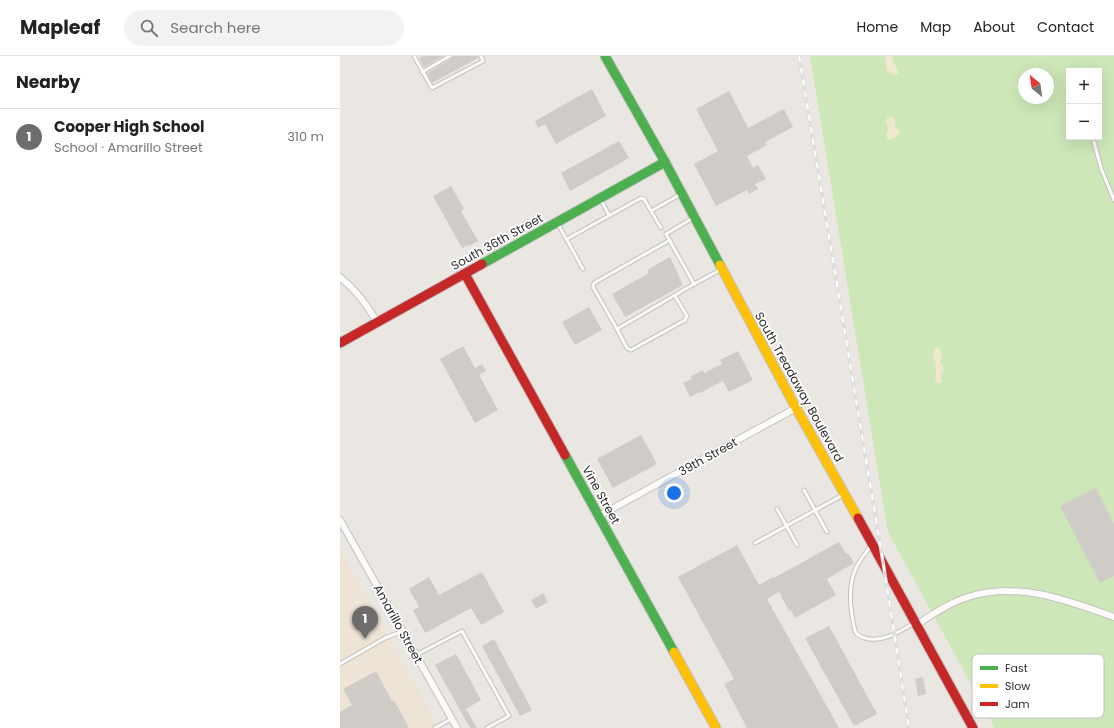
<!DOCTYPE html>
<meta charset="utf-8">
<style>
:root{--surface:#fff;--page:#f2f2f2;--text:#222;--muted:#767676;--line:#e0e0e0;--accent:#6e6d6b}
body{margin:0;font-family:Poppins,sans-serif;background:var(--page);color:var(--text)}
.controls{position:absolute;right:12px;top:12px;display:grid;overflow:hidden;border-radius:0px;box-shadow:0 4px 16px #0002}
.controls button{width:36px;height:36px;display:grid;place-items:center;padding:0;border:0;border-bottom:1px solid var(--line);background:var(--surface);color:var(--text);font:20px sans-serif}
.compass{position:absolute;left:678px;top:12px;width:36px;height:36px;border-radius:50%;background:var(--surface);box-shadow:0 4px 16px #0002;rotate:331deg}
.you{position:absolute;left:334px;top:437px;width:14px;height:14px;margin:-10px;border:3px solid #fff;border-radius:50%;background:#1a73e8;box-shadow:0 0 0 6px #1a73e833}
.badge{display:grid;place-items:center;width:26px;height:26px;border-radius:50%;background:var(--accent);color:#fff;font-size:13px;font-weight:700}
.pin{position:absolute;translate:-50% -33px;filter:drop-shadow(0 1px 2px #0008)}
.pin::after{content:'';position:absolute;top:21px;width:14px;height:12px;background:inherit;clip-path:polygon(0 0,100% 0,50% 100%)}
.list{margin:0;padding:0;list-style:none}
h2{display:flex;justify-content:space-between;align-items:center;height:52px;margin:0;padding:0 16px;font-size:17px}
h2 small{font-size:13px;font-weight:400;color:var(--muted)}
.list li{display:grid;grid-template-columns:26px 1fr auto;gap:12px;align-items:center;box-sizing:border-box;height:56px;padding:0 16px;border-top:1px solid var(--line)}
.list b{display:block;font-size:15px;white-space:nowrap}
.list p{margin:0;font-size:13px;white-space:nowrap;color:var(--muted)}
.list em{font-size:13px;font-style:normal;color:var(--muted)}
.icon{flex:none;width:22px;height:22px;fill:none;stroke:currentColor;stroke-width:2;stroke-linecap:round;stroke-linejoin:round}
.map{position:relative;flex:none;width:774px;height:672px;overflow:hidden}
header{display:flex;align-items:center;gap:24px;box-sizing:border-box;height:56px;padding:0 20px;background:var(--surface);border-bottom:1px solid var(--line)}
header strong{font-size:19px}
nav{display:flex;gap:22px;margin-inline-start:auto;font-size:14px}
.search{width:280px;height:36px;background:var(--page);display:flex;align-items:center;gap:10px;box-sizing:border-box;padding:0 14px;border-radius:22px;color:var(--muted);font-size:15px}
main{display:flex}
aside{flex:1;background:var(--surface)}
.map>svg:first-child{display:block}
.education{fill:#eee4d5}
.green{fill:#cde7b8;fill-rule:evenodd}
.sand{fill:#f0e8ce}
.building{fill:#cfccc8}
.lines{fill:none;stroke-linecap:round;stroke-linejoin:round}
.lane-casing{stroke:#c3c2c2;stroke-width:5}
.street-casing{stroke:#c3c2c2;stroke-width:8}
.fast-casing{stroke:#c3c2c2;stroke-width:11}
.slow-casing{stroke:#c3c2c2;stroke-width:11}
.jam-casing{stroke:#c3c2c2;stroke-width:11}
.lane{stroke:#fcfbfa;stroke-width:3}
.street{stroke:#fcfbfa;stroke-width:6}
.fast{stroke:#4caf50;stroke-width:9}
.slow{stroke:#ffc107;stroke-width:9}
.jam{stroke:#c62828;stroke-width:9}
.rail-casing{stroke:#dededf;stroke-width:3.5}
.rail{stroke:#fff;stroke-width:2;stroke-dasharray:6;stroke-linecap:butt}
.labels{text-anchor:middle;stroke-width:3.5;stroke-linejoin:round;paint-order:stroke}
.street-label{font-size:12px;fill:#2c2c2c;stroke:#fff}
.key{fill:#fff;stroke:#c0c0c0;stroke-width:1}
.key-label{font-size:11px;fill:#2c2c2c}
</style>
<header>
<strong>Mapleaf</strong>
<div class="search"><svg class="icon" aria-label="search" viewBox="0 0 24 24"><circle cx="10" cy="10" r="6"/><path d="M15 15l6 6"/></svg>Search here</div>
<nav><a>Home</a><a>Map</a><a>About</a><a>Contact</a></nav>
</header>
<main>
<aside>
<h2>Nearby<small></small></h2>
<ul class="list">
<li><span class="badge">1</span><div><b>Cooper High School</b><p>School · Amarillo Street</p></div><em>310 m</em></li>
</ul>
</aside>
<div class="map">
<svg width="774" height="672" viewBox="0 0 774 672">
<rect width="100%" height="100%" fill="#eae6e1"/>
<path class="education" d="M0,493L99,672H0Z"/>
<path class="green" d="M470,0H774V672H655L548,476ZM729,15H759V81H729ZM684,18H708V42H684Z"/>
<g class="sand">
<path d="M545,0H552L553,6L559,16L558,18C554,20 550,18 547,15Z"/>
<path d="M552,60L555,65V71L559,74L560,78L549,84L547,82L546,79L548,73L546,64L548,61Z"/>
<path d="M596,292H599L603,299L600,306C604,311 605,313 601,319L602,326L600,327H597L595,322C598,312 594,304 593,294Z"/>
</g>
<g class="building">
<path d="M83,0H104L84,11L79,2Z"/>
<path d="M113,0H138V2L92,27L87,17L111,3Z"/>
<path d="M252,33L266,60L216,88L205,68L198,72L195,65Z"/>
<path d="M389,35L408,72L444,53L453,71L425,86L427,89L407,100L413,112L418,109L426,123L415,128L418,133L409,138L407,134L376,150L354,108L378,95L356,53Z"/>
<path d="M279,85L289,102L230,135L221,117Z"/>
<path d="M111,130L124,153L121,155L138,185L129,190L128,189L122,192L93,140Z"/>
<path d="M330,201L343,229L285,261L272,238L309,217L307,214Z"/>
<path d="M249,251L262,274L235,289L222,266Z"/>
<path d="M123,290L135,312L142,308L146,315L139,319L158,354L135,367L100,303Z"/>
<path d="M398,295L413,324L389,336L383,325L360,337V336L350,341L343,327L352,323L351,320L363,314L364,317L382,308L380,304Z"/>
<path d="M301,379L317,408L273,432L257,403Z"/>
<path d="M756,432L774,468V520L760,527L720,450Z"/>
<path d="M499,486L506,498L508,497L514,507L487,523L496,539L455,562L451,554L449,555L439,536L427,543L499,672H407L384,628L394,623L338,521L397,489L419,529L433,521L434,522Z"/>
<path d="M142,516L164,556L141,569L131,552L85,577L73,554L79,551L69,533L89,521L99,539Z"/>
<path d="M203,537L208,546L196,553L191,544Z"/>
<path d="M489,570L537,658L514,670L465,582Z"/>
<path d="M154,583L192,654L180,660L142,590Z"/>
<path d="M116,598L141,644L126,653L137,672H130L95,609Z"/>
<path d="M36,615L52,645L54,644L69,672H0V656L12,649L3,633Z"/>
<path d="M583,621L586,638L578,640L575,623Z"/>
</g>
<g class="lines">
<defs>
<g id="lane">
<path d="M74,0L92,32L143,5L141,0"/>
<path d="M82,16L110,0"/>
<path d="M754,86L761,112L774,144"/>
<path d="M261,144L269,159"/>
<path d="M311,155L341,138"/>
<path d="M353,162L326,178L354,228L380,214"/>
<path d="M218,168L243,213"/>
<path d="M227,183L301,142L304,143L321,172"/>
<path d="M330,184L254,227L253,231L277,273L354,228"/>
<path d="M277,273L287,292L291,294L345,264L347,260L335,240"/>
<path d="M464,434L487,476"/>
<path d="M437,453L457,489"/>
<path d="M415,487L503,439"/>
<path d="M531,490C527,495 522,501 518,508C507,527 510,554 515,575C517,579 520,581 525,582C543,587 559,576 574,567"/>
<path d="M76,599L122,575L169,660L147,672"/>
<path d="M0,608L45,582L63,575"/>
<path d="M95,672L111,663"/>
</g>
<g id="street">
<path d="M0,221C16,234 27,248 37,266"/>
<path d="M259,460L456,352"/>
<path d="M0,464L117,672"/>
<path d="M576,569C593,558 609,547 628,541C677,525 727,544 774,561"/>
</g>
<g id="fast">
<path d="M265,0L325,106L380,209"/>
<path d="M142,208L325,106"/>
<path d="M225,399L334,596"/>
</g>
<g id="slow">
<path d="M380,209L456,352L518,462"/>
<path d="M334,596L376,672"/>
</g>
<g id="jam">
<path d="M125,218L225,399"/>
<path d="M0,287L142,208"/>
<path d="M518,462L633,672"/>
</g>
</defs>
<use href="#lane" class="lane-casing"/>
<use href="#street" class="street-casing"/>
<use href="#fast" class="fast-casing"/>
<use href="#slow" class="slow-casing"/>
<use href="#jam" class="jam-casing"/>
<use href="#lane" class="lane"/>
<use href="#street" class="street"/>
<use href="#fast" class="fast"/>
<use href="#slow" class="slow"/>
<use href="#jam" class="jam"/>
<defs>
<path id="rail" d="M459,0L543,506L569,672"/>
</defs>
<use href="#rail" class="rail-casing"/>
<use href="#rail" class="rail"/>
</g>
<g class="labels">
<g class="street-label">
<text transform="translate(157 186) rotate(-29)" y="4">South 36th Street</text>
<text transform="translate(459 331) rotate(61)" y="4">South Treadaway Boulevard</text>
<text transform="translate(368 401) rotate(-29)" y="4">39th Street</text>
<text transform="translate(261 439) rotate(61)" y="4">Vine Street</text>
<text transform="translate(58 568) rotate(61)" y="4">Amarillo Street</text>
</g>
</g>
<rect x="632" y="598" width="132" height="64" rx="6" class="key"/>
<rect x="640" y="610" width="18" height="4" fill="#4caf50"/>
<rect x="640" y="628" width="18" height="4" fill="#ffc107"/>
<rect x="640" y="646" width="18" height="4" fill="#c62828"/>
<g class="key-label">
<text x="665" y="616">Fast</text>
<text x="665" y="634">Slow</text>
<text x="665" y="652">Jam</text>
</g>
</svg>
<div class="controls">
<button>+</button>
<button>−</button>
</div>
<svg class="compass" viewBox="-18 -18 36 36"><path d="M0-13l5 13h-10z" fill="#e53935"/><path d="M0 13l5-13h-10z" fill="#767676"/></svg>
<div class="you"></div>
<div class="pin badge" style="left:25px;top:583px">1</div>
</div>
</main>
